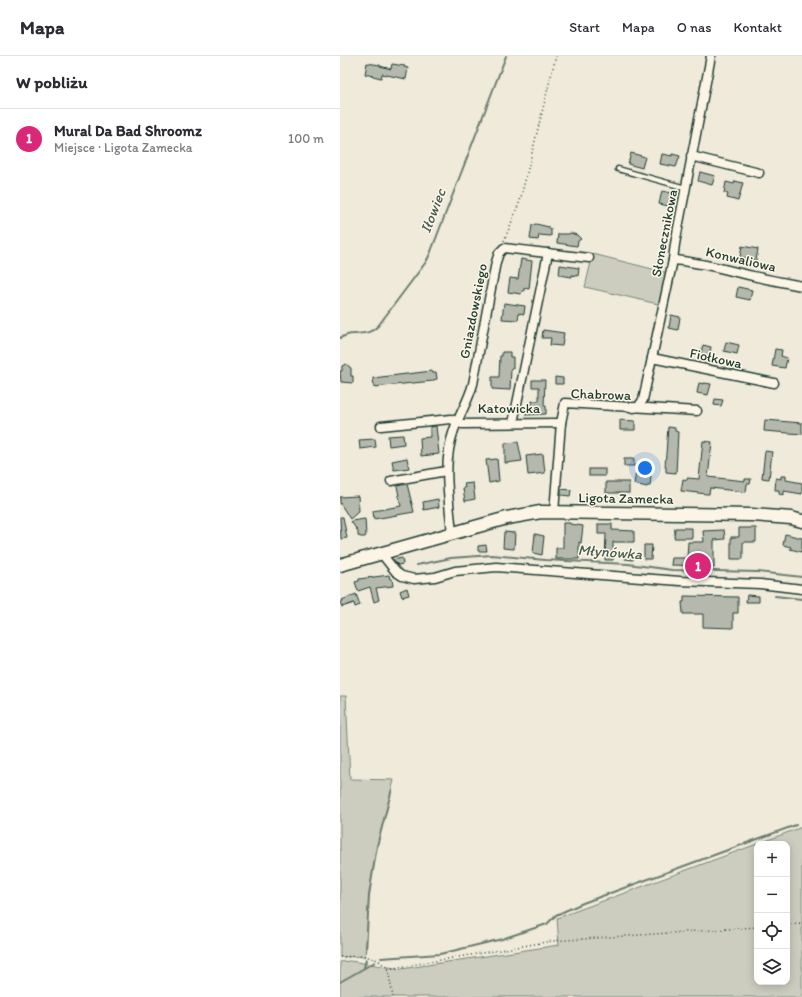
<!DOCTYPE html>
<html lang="pl">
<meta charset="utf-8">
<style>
:root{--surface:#fff;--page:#f7f7f7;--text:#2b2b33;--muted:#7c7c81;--line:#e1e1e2;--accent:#db2777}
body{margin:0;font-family:Itim,sans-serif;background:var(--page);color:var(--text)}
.controls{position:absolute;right:12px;bottom:12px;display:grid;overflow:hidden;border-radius:8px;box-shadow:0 2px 10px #0003}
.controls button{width:36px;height:36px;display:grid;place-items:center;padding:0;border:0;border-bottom:1px solid var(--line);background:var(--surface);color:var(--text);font:20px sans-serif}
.you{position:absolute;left:305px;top:412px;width:14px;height:14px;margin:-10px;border:3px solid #fff;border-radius:50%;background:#1a73e8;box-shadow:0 0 0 6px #1a73e833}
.badge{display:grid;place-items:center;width:26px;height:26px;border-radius:50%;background:var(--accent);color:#fff;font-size:13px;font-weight:700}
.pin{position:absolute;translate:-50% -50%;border:2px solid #fff;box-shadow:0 1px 4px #0006}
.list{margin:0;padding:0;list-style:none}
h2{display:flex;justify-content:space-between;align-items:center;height:52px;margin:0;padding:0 16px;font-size:17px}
h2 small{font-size:13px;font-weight:400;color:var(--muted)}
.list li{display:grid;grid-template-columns:26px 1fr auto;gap:12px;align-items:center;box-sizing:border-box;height:60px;padding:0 16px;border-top:1px solid var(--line)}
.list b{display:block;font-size:15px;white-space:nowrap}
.list p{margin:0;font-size:13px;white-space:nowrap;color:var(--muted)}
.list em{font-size:13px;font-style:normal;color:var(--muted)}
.icon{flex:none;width:22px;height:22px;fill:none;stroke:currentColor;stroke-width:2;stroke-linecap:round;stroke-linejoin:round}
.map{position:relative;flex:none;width:462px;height:941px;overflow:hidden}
header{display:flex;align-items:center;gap:24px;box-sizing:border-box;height:56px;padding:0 20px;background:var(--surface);border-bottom:1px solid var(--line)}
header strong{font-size:19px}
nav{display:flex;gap:22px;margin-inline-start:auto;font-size:14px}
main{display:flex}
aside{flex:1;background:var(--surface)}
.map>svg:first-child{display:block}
.green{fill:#cccdbf;stroke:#76857a}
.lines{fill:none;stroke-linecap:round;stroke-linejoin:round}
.stream{stroke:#6c7d71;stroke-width:2}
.building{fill:#b5b9ad;stroke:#1f3d34}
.lane-casing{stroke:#1f3d34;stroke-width:7}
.street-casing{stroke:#1f3d34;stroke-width:11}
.secondary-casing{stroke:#1f3d34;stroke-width:15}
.path{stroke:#1f3d34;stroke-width:1.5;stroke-dasharray:1 3;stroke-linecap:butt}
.lane{stroke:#fcf5e5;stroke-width:4}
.street{stroke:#fcf5e5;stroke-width:8}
.secondary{stroke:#fcf5e5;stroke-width:12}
.labels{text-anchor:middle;stroke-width:3;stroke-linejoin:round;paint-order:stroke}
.street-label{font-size:14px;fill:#1f3d34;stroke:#fcf5e5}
.water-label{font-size:15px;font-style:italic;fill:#455d53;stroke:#fcf5e5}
</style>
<header>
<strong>Mapa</strong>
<nav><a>Start</a><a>Mapa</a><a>O nas</a><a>Kontakt</a></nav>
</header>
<main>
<aside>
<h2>W pobliżu<small></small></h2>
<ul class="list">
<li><span class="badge">1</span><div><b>Mural Da Bad Shroomz</b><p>Miejsce · Ligota Zamecka</p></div><em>100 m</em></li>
</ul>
</aside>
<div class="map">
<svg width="462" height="941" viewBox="0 0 462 941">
<rect width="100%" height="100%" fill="#efeada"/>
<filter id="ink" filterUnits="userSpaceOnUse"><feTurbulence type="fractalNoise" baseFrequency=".025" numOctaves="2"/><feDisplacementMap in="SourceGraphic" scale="8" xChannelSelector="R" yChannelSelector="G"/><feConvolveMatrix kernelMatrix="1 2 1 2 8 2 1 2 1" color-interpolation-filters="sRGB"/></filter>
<g filter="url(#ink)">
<g class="green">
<path d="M253,198L328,217L322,249L245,231Z"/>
<path d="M0,640H6L10,723L54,724L37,790L29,839L25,900L0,901Z"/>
<path d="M462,771V941H0V906L10,905L61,913L219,889L217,862L417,788V926H447V788H417Z"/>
</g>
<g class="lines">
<g class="stream">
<path d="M0,282C4,280 8,278 13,278C24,277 30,278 38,270L86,206L90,198L166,0"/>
<path d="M77,509L111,502L152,499L205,504L288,508L332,514L418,516L462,521"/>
<path d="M435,540L462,543"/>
<path d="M26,896L29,839L37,790L52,733"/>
<path d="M41,902L100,898L162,883L207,868L216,859L243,847L456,769"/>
<path d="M24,912L26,903"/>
<path d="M0,926L35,906"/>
</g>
</g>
<g class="building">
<path d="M27,7L40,9V10L51,13L52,8L65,10L64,11L68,12L66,23L42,18L41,22L25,18Z"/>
<path d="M291,97L305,101L302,112L288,108Z"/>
<path d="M322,98L332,100V98L340,100L336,111L320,108Z"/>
<path d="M360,116L375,120L372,129L358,125Z"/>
<path d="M395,125L403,127L398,145L387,142L388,138L384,137L386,126L394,128Z"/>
<path d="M322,135L332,137L329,150L319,148Z"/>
<path d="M196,168L209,171V173H211V180L199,179L198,184L190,183L192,169Z"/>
<path d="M230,177L237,179L241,183L238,185L237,190L217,187L218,178H229Z"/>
<path d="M402,190L418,193L416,204L400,201Z"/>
<path d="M181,203L192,205L189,233L184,232V235H182L181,238L168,236L170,222L178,223Z"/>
<path d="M220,209L239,212L238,220L232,219V221L219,219Z"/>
<path d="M398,231L412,234L410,244L396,241Z"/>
<path d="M164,247L185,250L184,258L179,257L178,264L162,263Z"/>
<path d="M331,259L340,261L338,274L329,272Z"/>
<path d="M203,274L224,277L222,290L210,289L211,282H202Z"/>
<path d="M386,286L399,289L397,298L384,295Z"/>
<path d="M363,289L371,291L369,302L360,300Z"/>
<path d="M435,293L442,294L441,300L447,302L445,312L432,310Z"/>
<path d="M162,296H170V301H173V312H171L170,334L152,333V321H159L160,300H162Z"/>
<path d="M6,308L11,312V320H13V327L1,326L0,315H2V310Z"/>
<path d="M92,315V317L96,316L97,323L93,324V325L34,331L33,322Z"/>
<path d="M215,321L223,322V328H215Z"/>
<path d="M192,324H205L204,350H206V358L186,359V352H192V345H199V331H192Z"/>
<path d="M359,327L364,328V327L371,328L368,339L357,337Z"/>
<path d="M375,343L383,344L381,350L374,349Z"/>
<path d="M280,364L295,365V374H280Z"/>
<path d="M425,364L462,367V378L424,375Z"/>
<path d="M96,370L99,398L81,400L80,382L90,381V371Z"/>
<path d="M328,371L335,372V375L338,376L336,417L326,416V411H325Z"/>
<path d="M63,379L64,388L49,390L48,380Z"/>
<path d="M35,383L36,391L20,393L19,384Z"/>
<path d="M363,385L372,386L368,421L405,425V423H411L410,428H407L406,436L370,432L369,438H367L341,435L343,423L347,424V422L359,423Z"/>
<path d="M178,386L182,405L165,407V387Z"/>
<path d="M425,395L432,396L429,423L422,422Z"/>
<path d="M203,398L205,417L188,419L186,400Z"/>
<path d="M67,402L69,412L54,414L52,405Z"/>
<path d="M157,403L159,425L149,427L146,404Z"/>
<rect x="284" y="403" width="10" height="7"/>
<rect x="249" y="413" width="16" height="7"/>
<path d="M296,416L308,417V419L311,420L310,430H307V431L294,428Z"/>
<path d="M441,420H446V424L462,427V438L444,435V439L439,438V434H435L436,422L441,423Z"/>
<rect x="266" y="426" width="23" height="11"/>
<path d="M133,427L135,443L125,445L123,432H125L124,428Z"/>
<path d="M67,428L74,456L34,463L33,455L61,450L57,430Z"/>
<path d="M221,433L231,434L230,440L221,439Z"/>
<path d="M18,440L19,455L10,463L0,447V441Z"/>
<path d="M98,443L99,451L84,454L83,446Z"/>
<path d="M0,461H3L7,482L1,483Z"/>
<path d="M25,463L26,479L25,481H21L18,480V476L11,465Z"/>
<path d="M223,467H230V468L243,470L241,487L239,486V503H216V492H223Z"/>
<path d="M258,468H272V474L294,475V486H273V504H265L266,478H258Z"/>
<path d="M335,472H352V482H334Z"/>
<path d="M399,472H416V486H403V503H391V481H399Z"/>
<path d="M384,474L385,483L374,484V512H367L366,510L331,509L332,502H347L348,486H364L363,475Z"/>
<path d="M164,476L175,477L174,493L163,492Z"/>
<path d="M195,478L204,480L202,499L193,497Z"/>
<path d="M445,478L462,482V496L450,493L451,491L443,489Z"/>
<path d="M146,489L147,495H138V490Z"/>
<path d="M304,489H312L311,503H304Z"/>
<path d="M285,498L293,499V504L285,503Z"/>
<path d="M62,502L63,508L58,509L53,504Z"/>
<path d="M49,519L50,523H52L53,530L36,532L39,544L34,546L30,531L18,535L15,526L19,525V523Z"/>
<path d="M67,532L69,539L62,541L60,535Z"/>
<path d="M16,538L20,549L15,551L14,547L2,551L0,546L3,545L2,544Z"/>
<path d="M407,539L419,540V546H406Z"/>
<path d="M344,540L398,541V557H393V572L363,571V558H343L342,546H344Z"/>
</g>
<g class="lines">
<defs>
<path id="lane" d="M278,113L346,132"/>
<g id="street">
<path d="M351,100L419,117"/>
<path d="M333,204C361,206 386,214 413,220C429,224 446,227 462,230"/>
<path d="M312,302L434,327"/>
<path d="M293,352L298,351L303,344L333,204L335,188L371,0"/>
<path d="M173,367L208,197"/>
<path d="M41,370L111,363L122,368L221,367"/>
<path d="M51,425L106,415"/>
<path d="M214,456L221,367L225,347L357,355"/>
<path d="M112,477C109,443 102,407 114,374C120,357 128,346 133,328L156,206L159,197L164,192L249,202"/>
<path d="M41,497L56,516L62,520L74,523L95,521L115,515L156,511L340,525L420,528L462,533"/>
</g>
<path id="secondary" d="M0,509L167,462L201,456L412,459L451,462L462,465"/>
</defs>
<use href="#lane" class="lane-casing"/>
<use href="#street" class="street-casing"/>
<use href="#secondary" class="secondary-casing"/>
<g class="path">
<path d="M164,185L180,145L216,0"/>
<path d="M447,868L462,867"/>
<path d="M0,901L25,900L38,904L48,913L53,941"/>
<path d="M48,913L212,885L417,871"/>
</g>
<use href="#lane" class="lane"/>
<use href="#street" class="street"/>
<use href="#secondary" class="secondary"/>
</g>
</g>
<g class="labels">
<g class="street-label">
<text transform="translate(324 177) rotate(-79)" y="5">Słonecznikowa</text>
<text transform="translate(401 203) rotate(13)" y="5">Konwaliowa</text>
<text transform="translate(133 255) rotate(-79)" y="5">Gniazdowskiego</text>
<text transform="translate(376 302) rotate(12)" y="5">Fiołkowa</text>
<text transform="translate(261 338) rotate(2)" y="5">Chabrowa</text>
<text x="169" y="357">Katowicka</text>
<text transform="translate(286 442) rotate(1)" y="5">Ligota Zamecka</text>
</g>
<g class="water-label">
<text transform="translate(93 155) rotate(-69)" y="5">Iłowiec</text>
<text transform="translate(270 496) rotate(4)" y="5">Młynówka</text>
</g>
</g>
</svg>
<div class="controls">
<button>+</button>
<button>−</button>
<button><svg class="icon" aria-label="locate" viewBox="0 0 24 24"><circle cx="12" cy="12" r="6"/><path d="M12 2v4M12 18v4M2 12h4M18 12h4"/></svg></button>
<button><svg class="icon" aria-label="layers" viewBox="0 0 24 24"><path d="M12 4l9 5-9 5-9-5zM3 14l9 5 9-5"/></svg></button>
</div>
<div class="you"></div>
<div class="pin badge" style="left:358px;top:510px">1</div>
</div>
</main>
